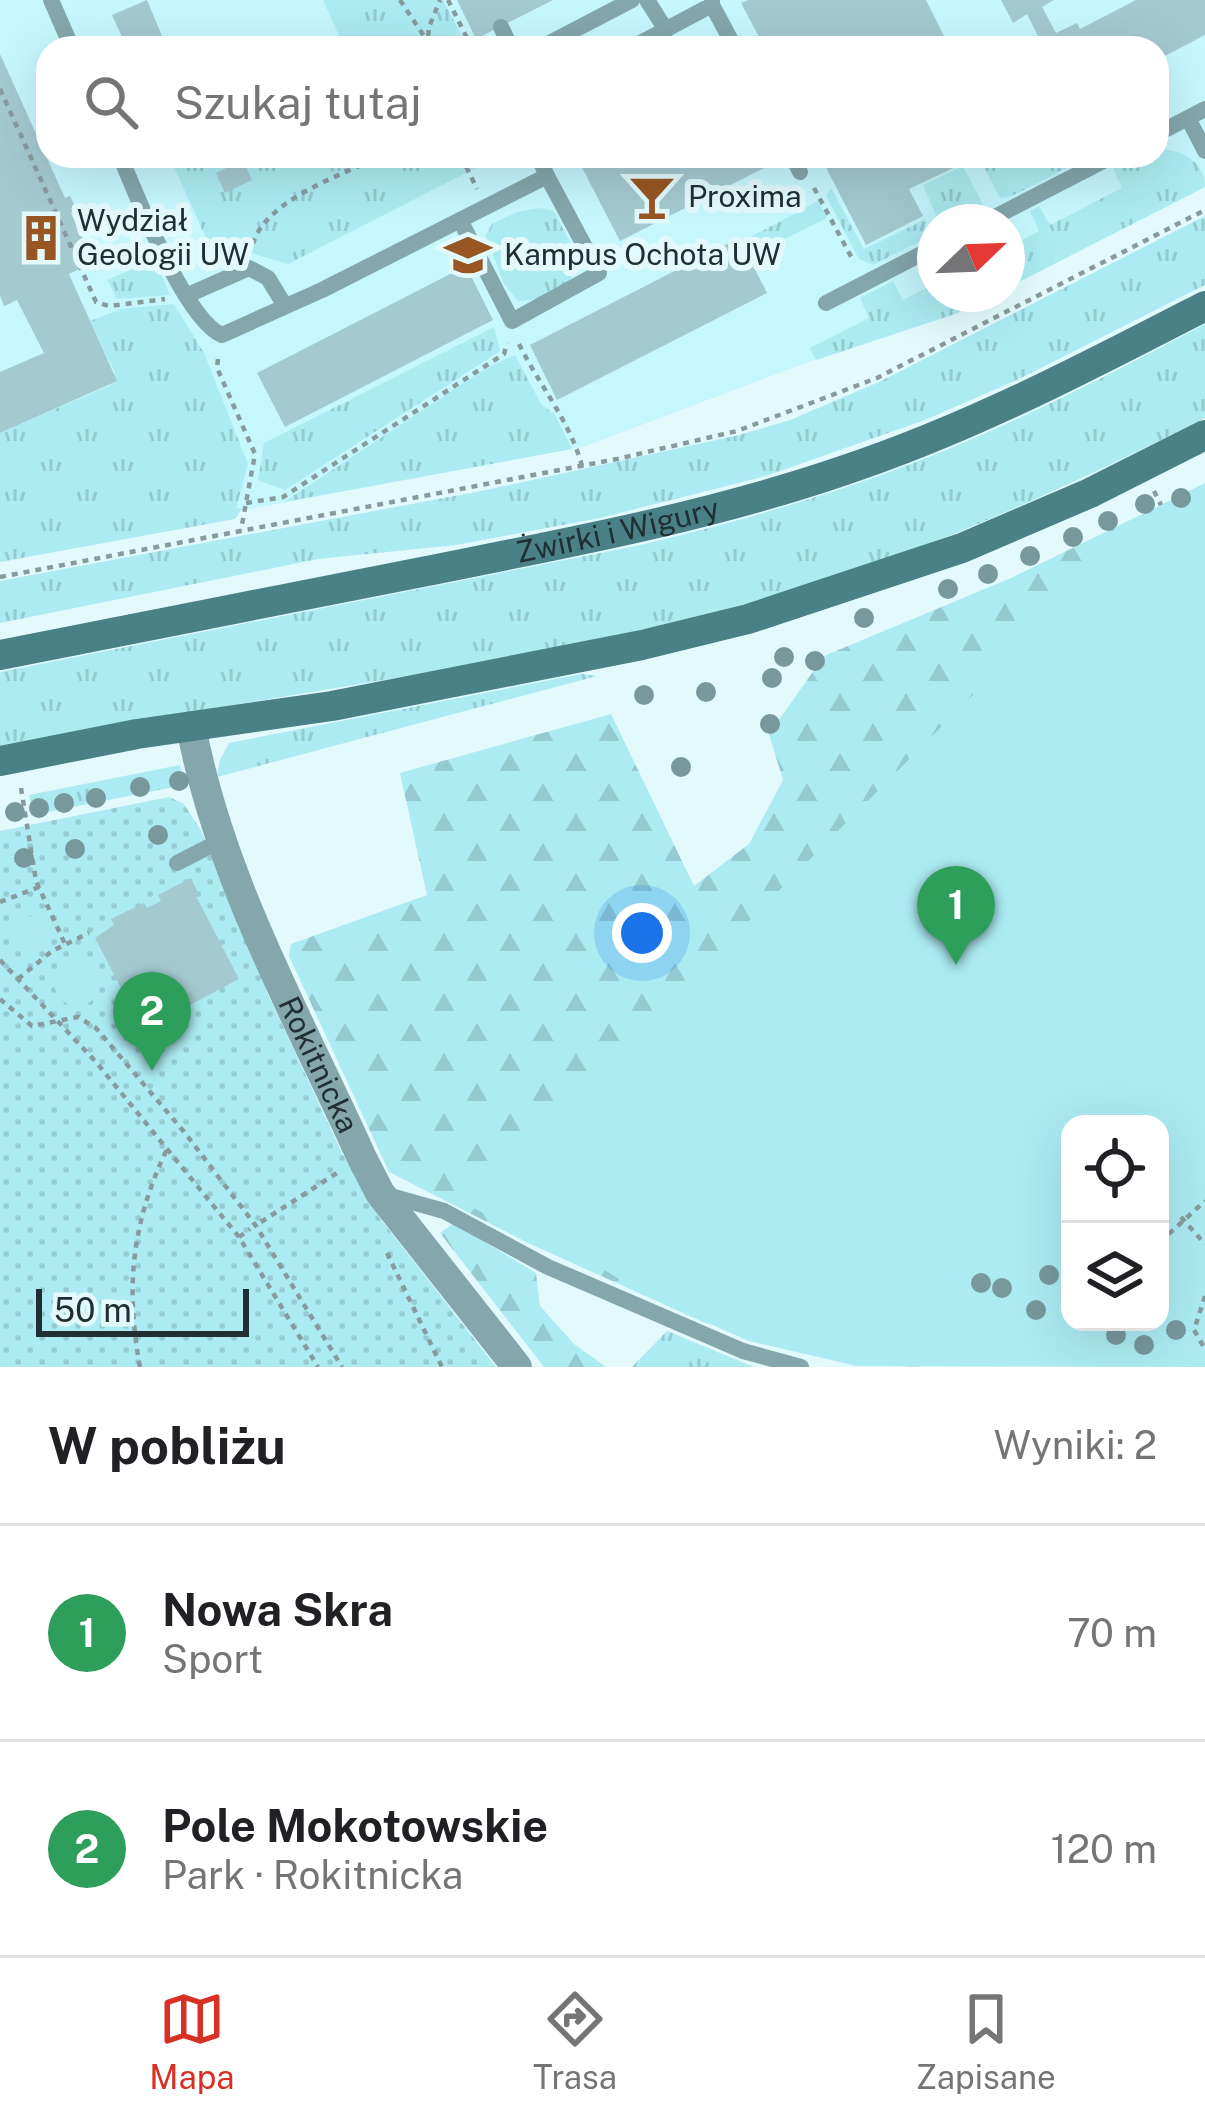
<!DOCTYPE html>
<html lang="pl">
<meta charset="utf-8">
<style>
:root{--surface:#fff;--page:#f2f2f2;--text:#202124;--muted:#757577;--line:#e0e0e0;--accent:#d93025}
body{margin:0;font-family:"Public Sans",sans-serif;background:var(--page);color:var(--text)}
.controls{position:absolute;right:36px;bottom:36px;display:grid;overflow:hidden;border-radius:24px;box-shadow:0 12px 48px #0002}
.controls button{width:108px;height:108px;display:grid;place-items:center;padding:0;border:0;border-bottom:3px solid var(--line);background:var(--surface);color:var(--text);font:60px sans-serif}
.compass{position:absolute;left:917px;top:204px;width:108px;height:108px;border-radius:50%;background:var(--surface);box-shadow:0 12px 48px #0002;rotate:67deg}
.scale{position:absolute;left:36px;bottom:30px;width:213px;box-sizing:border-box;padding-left:12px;border:6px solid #203032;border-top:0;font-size:33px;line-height:42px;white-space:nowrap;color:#203032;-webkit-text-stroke:9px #e2fafc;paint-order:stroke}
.you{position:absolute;left:642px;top:933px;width:42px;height:42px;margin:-30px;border:9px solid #fff;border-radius:50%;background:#1a73e8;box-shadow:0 0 0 18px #1a73e833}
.badge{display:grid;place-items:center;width:78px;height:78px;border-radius:50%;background:var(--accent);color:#fff;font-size:39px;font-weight:700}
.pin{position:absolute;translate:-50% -99px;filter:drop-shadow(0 3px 6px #0008)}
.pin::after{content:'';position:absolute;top:63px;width:42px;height:36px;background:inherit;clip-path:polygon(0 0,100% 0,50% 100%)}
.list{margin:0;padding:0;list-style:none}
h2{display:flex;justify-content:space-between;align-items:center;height:156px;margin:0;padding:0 48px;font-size:51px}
h2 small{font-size:39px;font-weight:400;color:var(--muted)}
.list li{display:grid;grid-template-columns:78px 1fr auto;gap:36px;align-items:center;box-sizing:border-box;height:216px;padding:0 48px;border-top:3px solid var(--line)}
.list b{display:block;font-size:45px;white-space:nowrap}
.list p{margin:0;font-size:39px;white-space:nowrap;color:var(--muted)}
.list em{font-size:39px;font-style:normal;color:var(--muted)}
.icon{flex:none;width:66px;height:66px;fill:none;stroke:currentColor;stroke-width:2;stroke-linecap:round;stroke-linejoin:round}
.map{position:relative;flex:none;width:1205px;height:1367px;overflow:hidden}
.search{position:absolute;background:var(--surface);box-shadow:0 12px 48px #0002;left:36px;right:36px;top:36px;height:132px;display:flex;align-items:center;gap:30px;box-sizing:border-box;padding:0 42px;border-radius:36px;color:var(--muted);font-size:45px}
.sheet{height:588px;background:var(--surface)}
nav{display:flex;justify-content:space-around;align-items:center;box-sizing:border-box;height:168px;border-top:3px solid var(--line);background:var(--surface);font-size:33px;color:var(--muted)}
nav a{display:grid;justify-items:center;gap:6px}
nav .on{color:var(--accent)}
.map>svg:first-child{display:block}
.built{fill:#c5f7fd;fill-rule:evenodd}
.grass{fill:url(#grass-tufts)}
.forest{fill:url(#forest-firs)}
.park{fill:url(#park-dots)}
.garden{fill:#acebf2;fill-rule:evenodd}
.building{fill:#a3cacf}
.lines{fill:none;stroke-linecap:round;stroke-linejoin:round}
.path{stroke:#879b9d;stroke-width:4.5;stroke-dasharray:6 6;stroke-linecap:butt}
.service{stroke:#83a7ab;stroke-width:16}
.minor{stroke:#83a7ab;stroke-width:30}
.secondary{stroke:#498187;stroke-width:30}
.path-bridge{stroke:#879b9d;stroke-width:4.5;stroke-dasharray:6 6;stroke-linecap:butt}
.tree{fill:#77999c}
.labels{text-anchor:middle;stroke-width:12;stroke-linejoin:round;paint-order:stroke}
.poi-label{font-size:30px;fill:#203032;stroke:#e2fafc;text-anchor:start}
.street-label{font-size:30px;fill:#203032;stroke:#e2fafc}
</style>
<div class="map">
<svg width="1205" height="1367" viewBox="0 0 1205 1367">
<defs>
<pattern id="grass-tufts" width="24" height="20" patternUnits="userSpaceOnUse" patternTransform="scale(3)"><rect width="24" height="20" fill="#acebf2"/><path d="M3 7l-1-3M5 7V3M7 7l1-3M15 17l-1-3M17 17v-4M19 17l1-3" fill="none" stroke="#94cad0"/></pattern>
<pattern id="forest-firs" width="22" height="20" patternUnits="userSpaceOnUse" patternTransform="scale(3)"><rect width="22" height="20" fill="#acebf2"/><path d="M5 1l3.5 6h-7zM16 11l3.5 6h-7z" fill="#94cad0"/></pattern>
<pattern id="park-dots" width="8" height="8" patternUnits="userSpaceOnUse" patternTransform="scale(3)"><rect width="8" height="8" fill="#acebf2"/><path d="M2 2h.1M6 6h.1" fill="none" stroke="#94cad0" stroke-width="1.8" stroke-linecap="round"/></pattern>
</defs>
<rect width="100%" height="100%" fill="#e2fafc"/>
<path class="built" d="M0,0H1205V187L1007,288V222H935V294H995L955,314L830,354L583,447L245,510L0,536ZM48,48H1157V156H48Z"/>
<g class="grass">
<path d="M323,0H443L468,48H325L341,40Z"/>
<path d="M1157,149C1181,149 1205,161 1205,187L1007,288V248L1039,231L1030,211L1039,206L1050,225L1122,188L1113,168L1138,156H1157Z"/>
<path d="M169,156H499L288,264L207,240Z"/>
<path d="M983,156H1089L1010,197L1000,198L979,158Z"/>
<path d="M963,166L983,205C972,223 958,222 939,222L923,185Z"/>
<path d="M831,188L864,249L926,219L924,239L873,265L859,259L826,196Z"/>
<path d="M818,201L827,218L753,255L745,240Z"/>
<path d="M539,208L554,211L580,262C571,289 545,301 518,301L504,284L486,236L492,224L517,212Z"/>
<path d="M1205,216V285L1017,380L925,420L766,476L600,518L456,545L318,559L0,623V581L481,491L739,435L790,420L879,382Z"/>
<path d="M155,259L170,295L117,299L107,280Z"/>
<path d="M893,281L903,300L935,284V294H995L955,314L816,360L810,348L869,318L860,298Z"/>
<path d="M174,304L204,353L248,464L236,508L242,509L235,519L0,562V433L111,385L115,373L90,321L121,309Z"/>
<path d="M1205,324V418C1056,493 903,563 742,605C498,670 247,698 0,746V672L636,546C728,524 819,499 908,465C1010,426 1108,376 1205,324Z"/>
<path d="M494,327L500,351L285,490L258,480L264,443Z"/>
<path d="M515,355L541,404L555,415L572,449L284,502L488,367Z"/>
<path d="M581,674L597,676L217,777L220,760L229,743Z"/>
<path d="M180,765L184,785L33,815L29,795Z"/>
<path d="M667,1331L754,1367H632Z"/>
</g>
<g class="forest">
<path d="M1163,504L920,1367L869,1364L795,1350L703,1322L526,1242L389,1172L289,956L291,944L427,895L400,773L611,714L694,886L749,844L783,780L769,734L824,656L1011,578Z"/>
<path d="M454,1223L536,1273L540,1306L574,1344L606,1367H544L440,1233Z"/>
</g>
<path class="park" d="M169,797L184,804L200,829L272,986L266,990L342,1153L379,1217L496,1367H0V831Z"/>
<g class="garden">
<path d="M1205,483V1367L857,1366L749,1341L644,1295L603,1269L471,1207L489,1191L490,1182L1161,505ZM1070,1124H1160V1322H1070Z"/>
<circle cx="29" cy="935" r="19"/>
<circle cx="77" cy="983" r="23"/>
</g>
<g class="building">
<path d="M147,0L167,48H127L112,15Z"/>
<path d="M457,0H553L476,39Z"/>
<path d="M748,0H926L950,48H765L741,3Z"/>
<path d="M1001,0H1054L1042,7L1056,33L1077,23L1080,29L1136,0H1205V35L1157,60V48H1044L1027,14L1013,23Z"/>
<path d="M0,54L65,198L70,196L77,210L71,213L94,262L69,274L117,381L0,433V372L44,353L17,300L4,306L0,295Z"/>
<path d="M576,156H765L770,165L620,241Z"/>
<path d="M820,156H976L978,162L967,168L964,163L909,189L923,216L866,245Z"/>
<path d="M243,160L252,180L225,193L216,173Z"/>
<path d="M739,238L767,293L557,400L530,345Z"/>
<path d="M466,266L493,320L285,427L257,373Z"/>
<path d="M191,878L199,895L196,896L239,979L173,1014L181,1036L154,1051L95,938L114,925L111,919L144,903L147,908L161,901L158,895Z"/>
</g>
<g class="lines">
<g class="path">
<path d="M400,0L432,48"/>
<path d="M448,0L472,48"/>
<path d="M427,48L429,27L440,0"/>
<path d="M0,89L96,302L109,306L165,299"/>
<path d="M461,156L477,189"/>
<path d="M814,188L854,262"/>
<path d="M253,244C265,200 342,175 381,156"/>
<path d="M519,344C539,385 570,421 582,466"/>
<path d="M218,359L217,368L255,454L241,530"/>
<path d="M1154,491L1161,505"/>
<path d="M246,503L283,497L504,354L507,343"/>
<path d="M0,577L617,459L737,431L877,378L1205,210"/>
<path d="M21,788L36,881L65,944"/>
<path d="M0,902L39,887"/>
<path d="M0,960L96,1062L239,1237L318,1367"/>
<path d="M18,979L52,951L89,933"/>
<path d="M0,999L32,1026L78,1017L96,1028L185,1133L256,1226L342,1367"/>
<path d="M1181,1217L1205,1244"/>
<path d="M261,1222L337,1173"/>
<path d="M239,1237L250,1229"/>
<path d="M1160,1242L1205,1201"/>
<path d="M387,1253L442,1367"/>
<path d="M1070,1272L1067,1275L1070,1278"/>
<path d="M1205,1296L1194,1330L1205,1349"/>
<path d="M140,1367C125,1285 132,1222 168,1147"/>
</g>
<g class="service">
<path d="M51,0L72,48"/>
<path d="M647,0L666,30"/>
<path d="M712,5L735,48"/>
<path d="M501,27L511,48"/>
<path d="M540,48L632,0"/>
<path d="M631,48L712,5V0"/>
<path d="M1188,118L1205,151"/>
<path d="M1157,134L1205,109"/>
<path d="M120,156C137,196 185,320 222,335L322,290L547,176L538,156"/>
<path d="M792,156L800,172"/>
<path d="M460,220L512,321L599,273L547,176"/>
<path d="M985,222L1113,156"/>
<path d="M188,295L249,268L268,278L285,306"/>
<path d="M826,303L935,247"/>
<path d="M177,863L220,841"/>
<path d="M387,1195L444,1211L548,1267L743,1351L801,1367"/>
</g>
<path class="minor" id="s1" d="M191,726C219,877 298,1017 361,1156L380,1193L517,1367"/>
<g class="secondary">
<path id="s2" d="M0,655C142,627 285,599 427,571C567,543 707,517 842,471C969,429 1087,367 1205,306"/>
<path d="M0,761L137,734L332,706L642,645L748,619L962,548L1090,493L1205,435"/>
</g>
<path class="path-bridge" d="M501,39L510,35"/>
</g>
<g class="tree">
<circle cx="1181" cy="498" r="10"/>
<circle cx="1145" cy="504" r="10"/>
<circle cx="1108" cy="521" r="10"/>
<circle cx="1073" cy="537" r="10"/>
<circle cx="1030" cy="556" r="10"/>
<circle cx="988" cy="574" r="10"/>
<circle cx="948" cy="589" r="10"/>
<circle cx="864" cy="618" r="10"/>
<circle cx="784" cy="657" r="10"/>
<circle cx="815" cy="661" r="10"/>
<circle cx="772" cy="678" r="10"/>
<circle cx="706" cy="692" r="10"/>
<circle cx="644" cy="695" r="10"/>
<circle cx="770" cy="724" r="10"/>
<circle cx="681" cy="767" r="10"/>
<circle cx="179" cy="781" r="10"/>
<circle cx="140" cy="787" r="10"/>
<circle cx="96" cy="798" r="10"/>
<circle cx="64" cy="803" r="10"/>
<circle cx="39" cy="808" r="10"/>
<circle cx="15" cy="812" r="10"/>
<circle cx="158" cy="835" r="10"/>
<circle cx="75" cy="849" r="10"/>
<circle cx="24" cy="858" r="10"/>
<circle cx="1049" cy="1275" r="10"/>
<circle cx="981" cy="1283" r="10"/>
<circle cx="1002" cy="1288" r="10"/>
<circle cx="1036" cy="1310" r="10"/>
<circle cx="1176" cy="1330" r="10"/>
<circle cx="1116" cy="1335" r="10"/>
<circle cx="1144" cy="1345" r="10"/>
</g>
<defs>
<symbol id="bar-bare" viewBox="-9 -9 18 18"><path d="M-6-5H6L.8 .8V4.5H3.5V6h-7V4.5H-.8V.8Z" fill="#985623" stroke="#e2fafc" stroke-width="2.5" paint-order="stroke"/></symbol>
<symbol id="building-bare" viewBox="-9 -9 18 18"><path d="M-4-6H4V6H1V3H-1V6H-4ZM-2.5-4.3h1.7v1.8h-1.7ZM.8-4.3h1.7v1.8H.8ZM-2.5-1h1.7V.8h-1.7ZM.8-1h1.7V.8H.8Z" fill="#985623" stroke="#e2fafc" stroke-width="2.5" paint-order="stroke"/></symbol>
<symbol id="university-bare" viewBox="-9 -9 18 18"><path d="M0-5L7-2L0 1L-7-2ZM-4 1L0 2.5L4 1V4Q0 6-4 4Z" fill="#985623" stroke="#e2fafc" stroke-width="2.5" paint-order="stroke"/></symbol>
</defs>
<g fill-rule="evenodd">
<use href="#bar-bare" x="619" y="164" width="66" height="66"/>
<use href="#building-bare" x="8" y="205" width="66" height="66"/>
<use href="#university-bare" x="435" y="222" width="66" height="66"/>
</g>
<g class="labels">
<g class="poi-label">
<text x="688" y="207">Proxima</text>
<text x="77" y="231">Wydział<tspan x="77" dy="34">Geologii UW</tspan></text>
<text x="504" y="265">Kampus Ochota UW</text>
</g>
<g class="street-label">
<text dy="10" stroke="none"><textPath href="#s2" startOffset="630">Żwirki i Wigury</textPath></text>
<text dy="10" stroke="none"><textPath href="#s1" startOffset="363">Rokitnicka</textPath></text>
</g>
</g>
</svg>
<div class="controls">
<button><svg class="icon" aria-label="locate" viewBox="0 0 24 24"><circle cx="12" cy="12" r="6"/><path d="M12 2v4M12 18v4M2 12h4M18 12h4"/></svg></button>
<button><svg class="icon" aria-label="layers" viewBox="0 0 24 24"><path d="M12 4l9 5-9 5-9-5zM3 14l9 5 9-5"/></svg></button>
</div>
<svg class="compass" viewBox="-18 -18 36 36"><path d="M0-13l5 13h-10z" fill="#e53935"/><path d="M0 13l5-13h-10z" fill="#757577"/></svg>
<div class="scale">50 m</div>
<div class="you"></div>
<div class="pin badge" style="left:956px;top:965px;background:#2e9e5b">1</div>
<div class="pin badge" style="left:152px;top:1071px;background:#2e9e5b">2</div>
<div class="search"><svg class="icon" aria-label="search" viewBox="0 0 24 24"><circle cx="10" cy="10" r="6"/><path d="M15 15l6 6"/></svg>Szukaj tutaj</div>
</div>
<section class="sheet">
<h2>W pobliżu<small>Wyniki: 2</small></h2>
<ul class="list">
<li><span class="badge" style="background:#2e9e5b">1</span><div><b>Nowa Skra</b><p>Sport</p></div><em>70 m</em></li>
<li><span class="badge" style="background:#2e9e5b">2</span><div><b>Pole Mokotowskie</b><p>Park · Rokitnicka</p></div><em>120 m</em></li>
</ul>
</section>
<nav>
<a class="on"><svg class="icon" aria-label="map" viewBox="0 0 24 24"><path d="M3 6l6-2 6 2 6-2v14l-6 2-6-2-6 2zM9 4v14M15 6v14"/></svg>Mapa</a>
<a><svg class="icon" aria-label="directions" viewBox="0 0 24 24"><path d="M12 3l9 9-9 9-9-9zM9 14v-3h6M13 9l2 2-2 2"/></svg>Trasa</a>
<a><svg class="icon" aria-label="saved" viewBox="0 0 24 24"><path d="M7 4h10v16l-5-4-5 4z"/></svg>Zapisane</a>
</nav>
